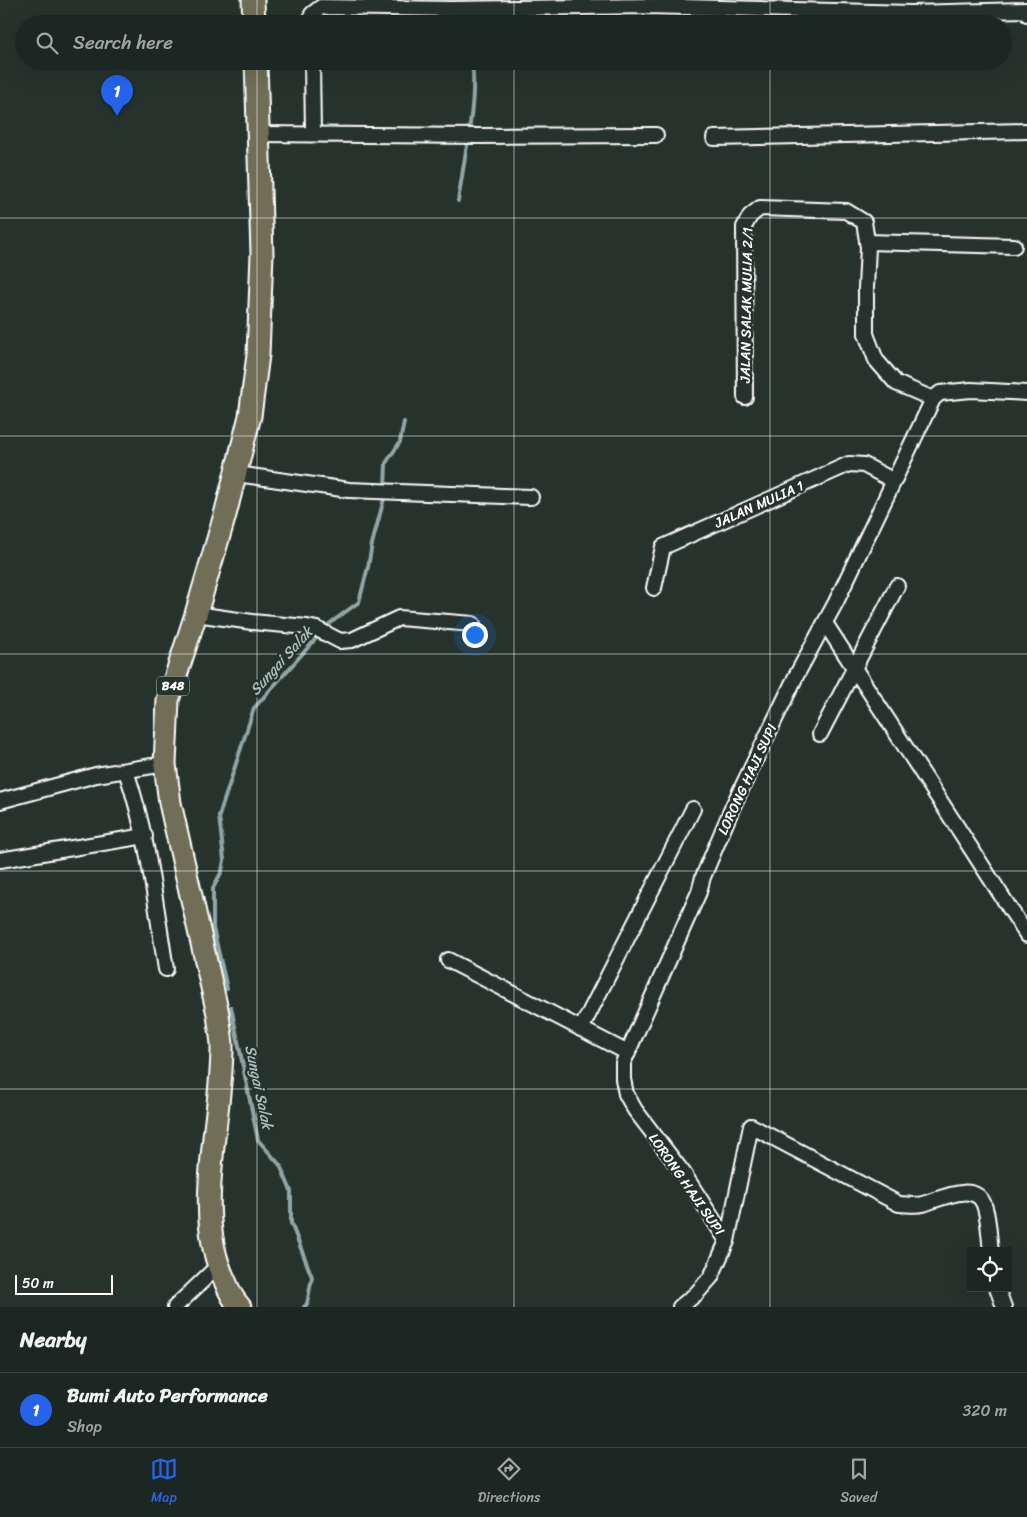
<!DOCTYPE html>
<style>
:root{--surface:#1c2622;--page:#252e2a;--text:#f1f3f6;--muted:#a0a5a5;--line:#3a4340;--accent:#2563eb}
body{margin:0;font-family:Sriracha,sans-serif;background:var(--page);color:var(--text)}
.controls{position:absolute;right:15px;bottom:15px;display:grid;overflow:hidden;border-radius:0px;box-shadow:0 5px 20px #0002}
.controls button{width:45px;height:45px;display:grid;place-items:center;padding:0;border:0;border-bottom:1px solid var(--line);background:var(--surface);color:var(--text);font:25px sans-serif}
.scale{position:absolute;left:15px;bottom:12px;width:98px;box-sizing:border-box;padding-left:5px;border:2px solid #fff;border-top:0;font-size:14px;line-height:18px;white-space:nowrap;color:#fff;-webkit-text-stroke:4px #26332d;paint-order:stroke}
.you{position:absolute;left:474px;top:634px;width:18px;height:18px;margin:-12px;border:4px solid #fff;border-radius:50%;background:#1a73e8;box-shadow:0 0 0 8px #1a73e833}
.badge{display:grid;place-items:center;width:32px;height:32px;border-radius:50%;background:var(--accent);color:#fff;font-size:16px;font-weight:700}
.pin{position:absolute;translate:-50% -41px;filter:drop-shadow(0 1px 2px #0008)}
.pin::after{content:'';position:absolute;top:26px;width:18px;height:15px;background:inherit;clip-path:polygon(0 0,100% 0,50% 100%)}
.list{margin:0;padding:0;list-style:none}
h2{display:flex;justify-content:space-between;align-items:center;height:65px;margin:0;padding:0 20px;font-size:21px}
h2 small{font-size:16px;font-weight:400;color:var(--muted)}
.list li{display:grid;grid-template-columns:32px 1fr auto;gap:15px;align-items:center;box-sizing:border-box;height:75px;padding:0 20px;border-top:1px solid var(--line)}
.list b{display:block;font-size:19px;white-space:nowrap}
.list p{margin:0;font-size:16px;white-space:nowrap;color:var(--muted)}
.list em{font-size:16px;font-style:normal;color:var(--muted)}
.icon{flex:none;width:28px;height:28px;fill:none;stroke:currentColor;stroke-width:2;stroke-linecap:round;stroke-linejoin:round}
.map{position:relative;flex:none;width:1027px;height:1307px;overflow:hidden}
.search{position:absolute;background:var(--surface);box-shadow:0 5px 20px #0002;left:15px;right:15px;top:15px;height:55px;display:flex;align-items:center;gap:12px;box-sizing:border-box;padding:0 18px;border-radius:28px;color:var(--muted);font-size:19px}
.sheet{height:140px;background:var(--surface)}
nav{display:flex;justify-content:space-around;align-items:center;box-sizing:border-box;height:70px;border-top:1px solid var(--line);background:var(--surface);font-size:14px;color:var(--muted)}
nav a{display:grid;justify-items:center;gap:2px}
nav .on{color:var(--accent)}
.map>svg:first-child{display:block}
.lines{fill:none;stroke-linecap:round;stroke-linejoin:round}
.stream{stroke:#91a6a7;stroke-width:4}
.minor-casing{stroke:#fff;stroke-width:18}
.primary-casing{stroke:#fff;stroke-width:25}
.minor{stroke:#26332d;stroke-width:14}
.primary{stroke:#716e59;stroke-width:21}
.grid{fill:none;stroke:#fff;stroke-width:1;stroke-opacity:0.55}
.labels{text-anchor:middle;stroke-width:5;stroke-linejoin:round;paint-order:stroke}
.shield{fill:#26332d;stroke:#bec2c0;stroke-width:1}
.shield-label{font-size:12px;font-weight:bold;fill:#fff}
.street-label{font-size:14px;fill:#fff;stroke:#26332d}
.water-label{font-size:15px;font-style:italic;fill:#adbcbd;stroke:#26332d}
</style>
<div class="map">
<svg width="1027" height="1307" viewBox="0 0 1027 1307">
<rect width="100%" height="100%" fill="#26332d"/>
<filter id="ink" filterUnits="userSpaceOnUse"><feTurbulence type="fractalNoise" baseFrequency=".02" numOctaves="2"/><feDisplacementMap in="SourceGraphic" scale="10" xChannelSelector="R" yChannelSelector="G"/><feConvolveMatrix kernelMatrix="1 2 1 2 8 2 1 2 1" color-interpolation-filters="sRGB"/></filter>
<g filter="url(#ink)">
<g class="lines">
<g class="stream">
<path d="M465,0L467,24"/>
<path d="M469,132C472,109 475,85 472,61"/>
<path d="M458,201L468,139"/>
<path d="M385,488L386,463L400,442L404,422"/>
<path d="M227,989L213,928V888L222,871L224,860L219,816L254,708L329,624L359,602L368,567L372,544L385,495"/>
<path d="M231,1007L258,1140L280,1165L291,1191V1223L312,1277L307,1304L304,1307"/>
</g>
<defs>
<g id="minor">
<path d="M312,24V14L321,7L453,9L647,6L911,13L1026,10L1027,14"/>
<path d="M312,61L313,134"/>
<path d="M258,134L479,136L656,135"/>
<path d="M714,138L1027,131"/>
<path d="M867,242L1014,246"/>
<path d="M745,397L744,227L750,216L760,208L846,211L864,222L868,247L866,288V334L876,360L896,383L933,399"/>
<path d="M237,474L349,490L531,497"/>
<path d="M654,588L663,547L849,464L864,465L894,481"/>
<path d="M196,614L252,622L307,627L317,629L340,641L352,640L399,618L473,624"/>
<path d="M825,623L1027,935"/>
<path d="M820,734L897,586"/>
<path d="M126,771C148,835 155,902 166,969"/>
<path d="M0,801L96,775L165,764"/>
<path d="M0,860L145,836"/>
<path d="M448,960L628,1053"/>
<path d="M581,1029L693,809"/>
<path d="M727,1241L684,1174L635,1110L626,1094L623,1079V1063L699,892L703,877L733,806L796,676L836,602L933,399L940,393L971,390L1027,393"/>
<path d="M997,1288L1004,1307"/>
<path d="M175,1307L218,1266"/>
<path d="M680,1307L696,1294L711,1277L727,1241L751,1126L899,1204C907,1204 915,1206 923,1204C940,1199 978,1179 985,1208C989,1221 989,1237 991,1251"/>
</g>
<g id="primary">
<path d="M253,0L254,24"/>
<path d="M240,1307C233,1300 229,1291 225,1281C191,1211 223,1119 222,1044C221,1034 219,1024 218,1014L170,803L165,764L168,700L196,614L225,515L250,416L258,355L262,254L256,61"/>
</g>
</defs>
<use href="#minor" class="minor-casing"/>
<use href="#primary" class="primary-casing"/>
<use href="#minor" class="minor"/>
<use href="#primary" class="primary"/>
</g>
</g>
<path class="grid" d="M257,0V24M514,0V24M770,0V24M257,61V1307M514,61V1307M770,61V1307M0,218H1027M0,436H1027M0,654H1027M0,871H1027M0,1089H1027"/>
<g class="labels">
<rect class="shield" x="157" y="676.5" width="32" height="19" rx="4"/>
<g class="shield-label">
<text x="173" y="690">B48</text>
</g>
<g class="street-label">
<text transform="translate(746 305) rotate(-89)" y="5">JALAN SALAK MULIA 2/1</text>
<text transform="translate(759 504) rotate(-24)" y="5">JALAN MULIA 1</text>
<text transform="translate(747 779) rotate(-65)" y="5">LORONG HAJI SUPI</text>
<text transform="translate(687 1184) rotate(55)" y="5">LORONG HAJI SUPI</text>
</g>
<g class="water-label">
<text transform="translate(281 661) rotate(-48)" y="5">Sungai Salak</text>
<text transform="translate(259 1087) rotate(78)" y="5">Sungai Salak</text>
</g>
</g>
</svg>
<div class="controls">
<button><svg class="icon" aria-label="locate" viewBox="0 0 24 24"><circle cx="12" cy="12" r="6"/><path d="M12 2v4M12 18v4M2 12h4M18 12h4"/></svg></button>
</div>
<div class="scale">50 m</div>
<div class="you"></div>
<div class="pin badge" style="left:117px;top:116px">1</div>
<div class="search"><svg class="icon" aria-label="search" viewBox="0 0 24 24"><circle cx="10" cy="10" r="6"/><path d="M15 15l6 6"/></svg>Search here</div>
</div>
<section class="sheet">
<h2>Nearby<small></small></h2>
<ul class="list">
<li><span class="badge">1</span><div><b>Bumi Auto Performance</b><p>Shop</p></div><em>320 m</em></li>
</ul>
</section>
<nav>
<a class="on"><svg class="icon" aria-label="map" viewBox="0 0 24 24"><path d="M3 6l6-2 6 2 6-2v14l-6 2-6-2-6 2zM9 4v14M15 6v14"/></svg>Map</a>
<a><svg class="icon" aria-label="directions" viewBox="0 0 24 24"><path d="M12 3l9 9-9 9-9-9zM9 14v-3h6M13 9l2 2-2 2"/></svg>Directions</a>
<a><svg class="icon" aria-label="saved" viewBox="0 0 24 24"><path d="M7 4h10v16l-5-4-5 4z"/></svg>Saved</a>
</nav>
